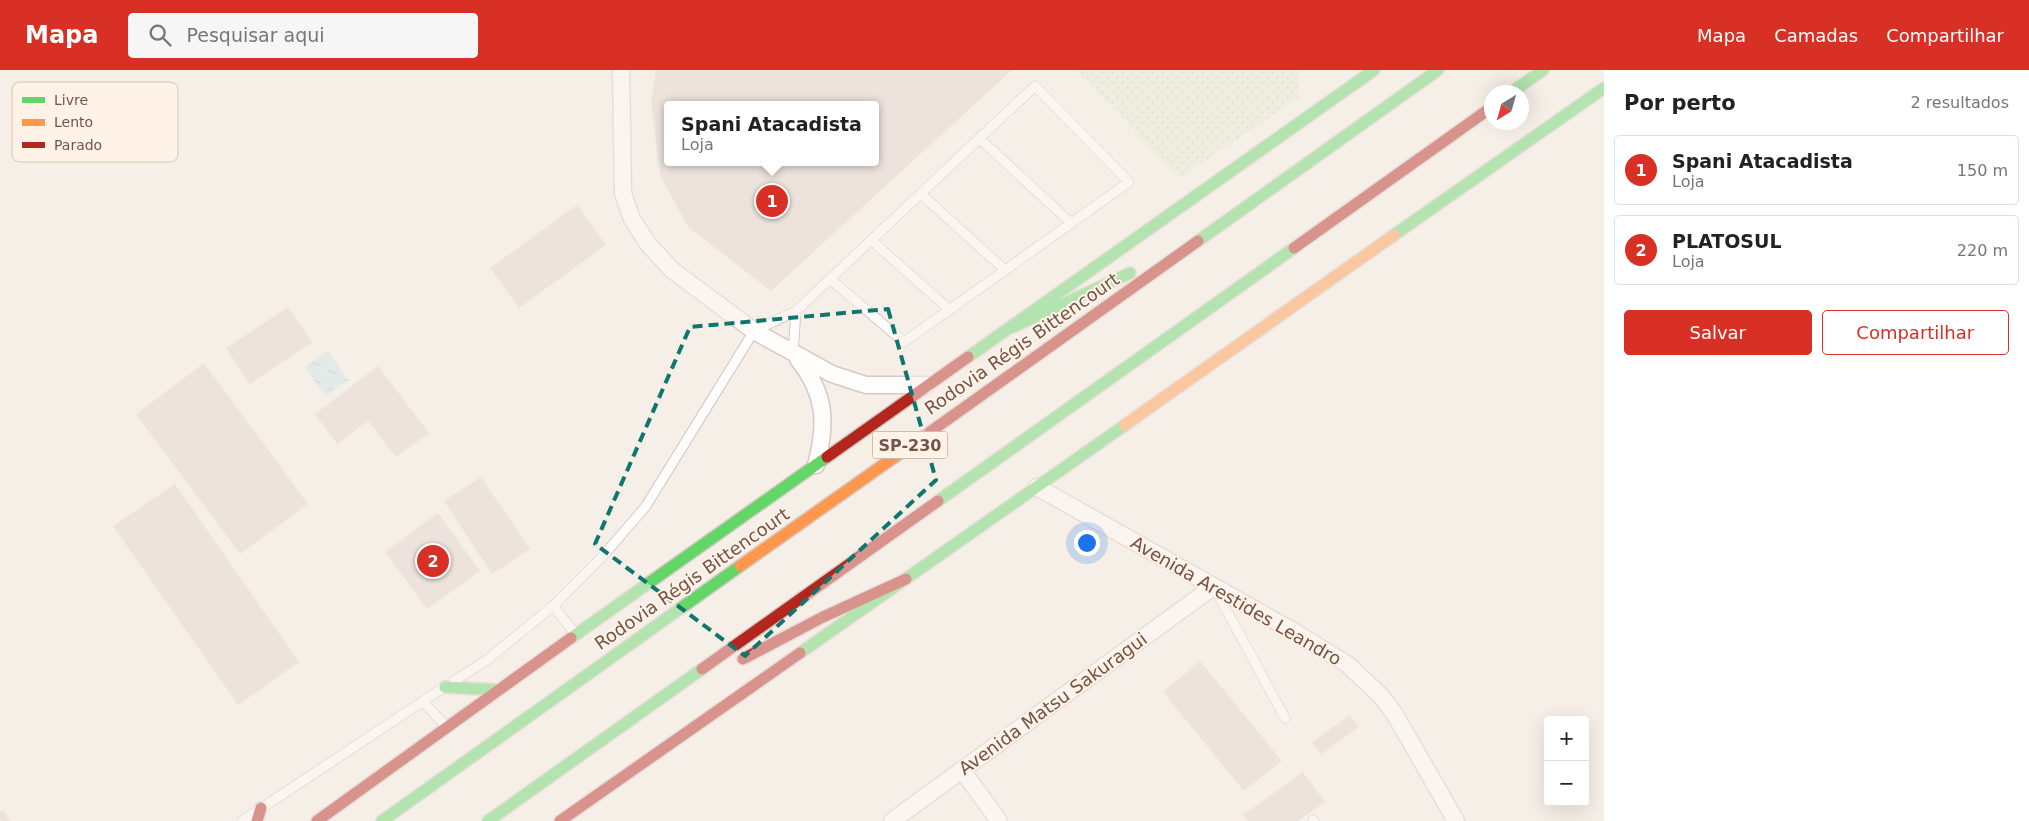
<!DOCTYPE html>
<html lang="pt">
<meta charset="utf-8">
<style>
:root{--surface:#fff;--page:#f6f6f6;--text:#222;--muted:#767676;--line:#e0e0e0;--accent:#d93025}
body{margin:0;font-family:"DejaVu Sans",sans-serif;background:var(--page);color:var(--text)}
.controls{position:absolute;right:15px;bottom:15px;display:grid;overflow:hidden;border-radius:5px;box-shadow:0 5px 20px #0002}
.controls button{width:45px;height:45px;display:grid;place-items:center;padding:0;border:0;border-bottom:1px solid var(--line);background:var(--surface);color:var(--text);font:25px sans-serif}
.compass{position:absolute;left:1484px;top:15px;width:45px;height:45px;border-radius:50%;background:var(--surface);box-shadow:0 5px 20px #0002;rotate:217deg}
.you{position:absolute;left:1086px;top:472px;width:18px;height:18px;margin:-12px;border:4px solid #fff;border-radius:50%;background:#1a73e8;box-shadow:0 0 0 8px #1a73e833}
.badge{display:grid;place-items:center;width:32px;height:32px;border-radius:50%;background:var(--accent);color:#fff;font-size:16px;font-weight:700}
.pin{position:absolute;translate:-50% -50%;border:2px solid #fff;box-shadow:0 1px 5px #0006}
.popup{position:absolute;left:664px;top:31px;width:215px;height:65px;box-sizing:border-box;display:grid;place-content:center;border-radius:5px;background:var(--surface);filter:drop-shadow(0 1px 4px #0005);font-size:16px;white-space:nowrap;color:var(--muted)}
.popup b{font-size:19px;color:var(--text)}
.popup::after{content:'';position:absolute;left:50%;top:100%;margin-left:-10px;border:10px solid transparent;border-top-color:var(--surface)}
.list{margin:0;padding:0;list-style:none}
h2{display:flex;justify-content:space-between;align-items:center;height:65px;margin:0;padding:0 20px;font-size:21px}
h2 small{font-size:16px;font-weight:400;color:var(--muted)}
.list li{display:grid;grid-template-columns:32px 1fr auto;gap:15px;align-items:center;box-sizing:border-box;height:70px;margin:0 10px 10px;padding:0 10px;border:1px solid var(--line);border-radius:5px}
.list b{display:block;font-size:19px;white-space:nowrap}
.list p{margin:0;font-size:16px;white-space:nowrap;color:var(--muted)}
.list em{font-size:16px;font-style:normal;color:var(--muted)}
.actions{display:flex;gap:10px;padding:15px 20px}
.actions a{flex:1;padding:11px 0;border:1px solid var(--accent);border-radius:5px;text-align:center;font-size:18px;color:var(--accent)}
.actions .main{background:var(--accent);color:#fff}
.icon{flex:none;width:28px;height:28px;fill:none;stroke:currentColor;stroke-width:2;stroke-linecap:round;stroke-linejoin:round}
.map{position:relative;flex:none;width:1604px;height:751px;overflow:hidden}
header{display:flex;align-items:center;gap:30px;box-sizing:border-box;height:70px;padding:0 25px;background:var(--accent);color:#fff}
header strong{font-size:24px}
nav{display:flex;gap:28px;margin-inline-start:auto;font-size:18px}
.search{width:350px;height:45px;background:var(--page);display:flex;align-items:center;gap:12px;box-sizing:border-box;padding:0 18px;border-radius:5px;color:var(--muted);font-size:19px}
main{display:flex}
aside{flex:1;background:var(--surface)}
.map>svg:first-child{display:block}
.grass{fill:url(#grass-dots)}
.water{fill:url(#water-ripples)}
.building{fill:#e2d6cf;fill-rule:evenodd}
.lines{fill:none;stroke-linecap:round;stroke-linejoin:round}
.lane-casing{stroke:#d4cac5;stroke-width:11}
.street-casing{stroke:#d4cac5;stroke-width:19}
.fast-casing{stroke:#d5cac4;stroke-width:14}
.slow-casing{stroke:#d5cac4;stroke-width:14}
.jam-casing{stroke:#d5cac4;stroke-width:14}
.lane{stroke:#fefdfb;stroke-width:9}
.street{stroke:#fefdfb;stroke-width:16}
.fast{stroke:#63d668;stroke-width:11}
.slow{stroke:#ff974d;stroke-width:11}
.jam{stroke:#b3261e;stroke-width:11}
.marked{fill:none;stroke:#0f766e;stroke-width:4;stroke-dasharray:10 6;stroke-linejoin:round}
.labels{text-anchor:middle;stroke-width:4;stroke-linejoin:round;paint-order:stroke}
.shield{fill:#fff3e7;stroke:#9e8378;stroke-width:1}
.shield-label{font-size:16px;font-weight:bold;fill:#745348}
.street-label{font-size:18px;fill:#745348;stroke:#fff3e7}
.key{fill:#fff3e7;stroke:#d5c3b7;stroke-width:1}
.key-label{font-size:14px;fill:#745348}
</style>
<header>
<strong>Mapa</strong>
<div class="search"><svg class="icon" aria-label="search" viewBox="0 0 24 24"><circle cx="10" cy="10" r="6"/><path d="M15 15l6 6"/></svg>Pesquisar aqui</div>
<nav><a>Mapa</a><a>Camadas</a><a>Compartilhar</a></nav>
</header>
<main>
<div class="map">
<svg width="1604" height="751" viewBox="0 0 1604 751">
<defs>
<pattern id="grass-dots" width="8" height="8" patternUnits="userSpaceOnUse" patternTransform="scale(1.25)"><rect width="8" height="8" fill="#e4ecd2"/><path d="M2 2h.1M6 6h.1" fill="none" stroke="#c7ccb6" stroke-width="1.8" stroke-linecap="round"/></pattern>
<pattern id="water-ripples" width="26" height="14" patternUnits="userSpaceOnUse" patternTransform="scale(1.25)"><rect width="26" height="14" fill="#c9e7e6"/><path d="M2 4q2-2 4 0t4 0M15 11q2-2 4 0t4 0" fill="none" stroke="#a8bebc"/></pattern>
</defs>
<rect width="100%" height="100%" fill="#f6efe7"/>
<path class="grass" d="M1075,0H1298V28L1180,108Z"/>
<path class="water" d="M328,281L349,310L325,326L305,297Z"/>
<g class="building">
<path d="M656,0H1012L771,221L688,157L660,105L651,33ZM668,35H876V92H668Z"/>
<path d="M577,135L606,175L519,238L490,198Z"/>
<path d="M288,237L312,272L250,314L226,278Z"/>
<path d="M204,293L308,434L240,484L136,344Z"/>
<path d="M378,296L429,363L396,387L368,351L337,374L315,344Z"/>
<path d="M481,407L530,479L492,504L444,431Z"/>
<path d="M175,414L299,592L238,635L113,456Z"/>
<path d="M438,443L480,501L427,539L385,482Z"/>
<path d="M1200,591L1282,691L1244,721L1163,622Z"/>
<path d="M1350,645L1359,657L1321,684L1312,672Z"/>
<path d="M1303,702L1325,732L1298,751H1248L1243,745Z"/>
<path d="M3,740L10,751H0V742Z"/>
</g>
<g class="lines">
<defs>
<g id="lane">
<path d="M979,68L1071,153"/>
<path d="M921,124L1005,200"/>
<path d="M871,170L950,240"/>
<path d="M793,283L796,241"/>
<path d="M1215,519L1285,648"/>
<path d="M553,536L602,487L646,436L754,261L796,241L1035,16L1129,112L904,272L830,209"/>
<path d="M454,611L487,590L553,536L574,562"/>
<path d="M423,632L445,655"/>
<path d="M1313,750L1314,751"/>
<path d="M242,751L443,618"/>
</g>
<g id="street">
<path d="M621,0L623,123L632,149L648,174L672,200L754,261L832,304L866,315H926"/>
<path d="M798,289C826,324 827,353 816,395"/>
<path d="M1037,417L1293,561L1347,594L1381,626L1394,643L1456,751"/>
<path d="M962,700L999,751"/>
<path d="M892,751L1213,517"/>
</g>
<g id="fast">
<path d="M1512,22L1543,0"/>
<path d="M1394,165L1604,18"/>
<path d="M1198,171L1438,0"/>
<path d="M1013,257L1130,203"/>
<path d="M968,287L1374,0"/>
<path d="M938,431L1294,178"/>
<path d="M571,568L827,387"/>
<path d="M800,583L1125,355"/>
<path d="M445,617L498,620"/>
<path d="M382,751L740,496"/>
<path d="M488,751L702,599"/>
</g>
<g id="slow">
<path d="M1125,355L1394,165"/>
<path d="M740,496L930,362"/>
</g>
<g id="jam">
<path d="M1294,178L1492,37"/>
<path d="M930,362L1198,171"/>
<path d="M827,387L968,287"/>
<path d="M743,589L823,547L906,509"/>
<path d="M702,599L938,431"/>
<path d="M257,751L261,738"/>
<path d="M317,751L571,568"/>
<path d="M560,751L800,583"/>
</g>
</defs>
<use href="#lane" class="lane-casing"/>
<use href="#street" class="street-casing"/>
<use href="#fast" class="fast-casing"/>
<use href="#slow" class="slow-casing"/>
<use href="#jam" class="jam-casing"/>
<use href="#lane" class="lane"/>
<use href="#street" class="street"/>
<use href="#fast" class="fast"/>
<use href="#slow" class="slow"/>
<use href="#jam" class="jam"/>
</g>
<path d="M0 0H1604V751H0ZM888,239L936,410L745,586L595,474L690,257Z" fill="#f6efe7" fill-opacity=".55" fill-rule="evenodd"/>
<path class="marked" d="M888,239L936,410L745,586L595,474L690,257Z"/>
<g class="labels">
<rect class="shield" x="872.5" y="361.5" width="75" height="27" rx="4"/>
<g class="shield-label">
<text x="910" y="381">SP-230</text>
</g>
<g class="street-label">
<text transform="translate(1022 274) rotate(-35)" y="6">Rodovia Régis Bittencourt</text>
<text transform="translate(692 509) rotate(-35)" y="6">Rodovia Régis Bittencourt</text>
<text transform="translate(1236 531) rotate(30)" y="6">Avenida Arestides Leandro</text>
<text transform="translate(1053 634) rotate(-36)" y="6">Avenida Matsu Sakuragui</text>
</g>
</g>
<rect x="12" y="12" width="166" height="80" rx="8" class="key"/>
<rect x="22" y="27" width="23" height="6" fill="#63d668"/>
<rect x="22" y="49" width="23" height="7" fill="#ff974d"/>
<rect x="22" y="72" width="23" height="6" fill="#b3261e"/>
<g class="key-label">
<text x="54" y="35">Livre</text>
<text x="54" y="57">Lento</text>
<text x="54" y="80">Parado</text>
</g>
</svg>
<div class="controls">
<button>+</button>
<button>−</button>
</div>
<svg class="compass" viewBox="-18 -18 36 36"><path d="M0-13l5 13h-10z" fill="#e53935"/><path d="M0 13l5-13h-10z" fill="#767676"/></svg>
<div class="you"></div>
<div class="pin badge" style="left:772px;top:131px">1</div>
<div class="popup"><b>Spani Atacadista</b>Loja</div>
<div class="pin badge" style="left:433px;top:491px">2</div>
</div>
<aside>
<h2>Por perto<small>2 resultados</small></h2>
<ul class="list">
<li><span class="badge">1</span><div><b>Spani Atacadista</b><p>Loja</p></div><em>150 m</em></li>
<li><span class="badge">2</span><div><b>PLATOSUL</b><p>Loja</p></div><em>220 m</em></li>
</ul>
<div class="actions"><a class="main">Salvar</a><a>Compartilhar</a></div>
</aside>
</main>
